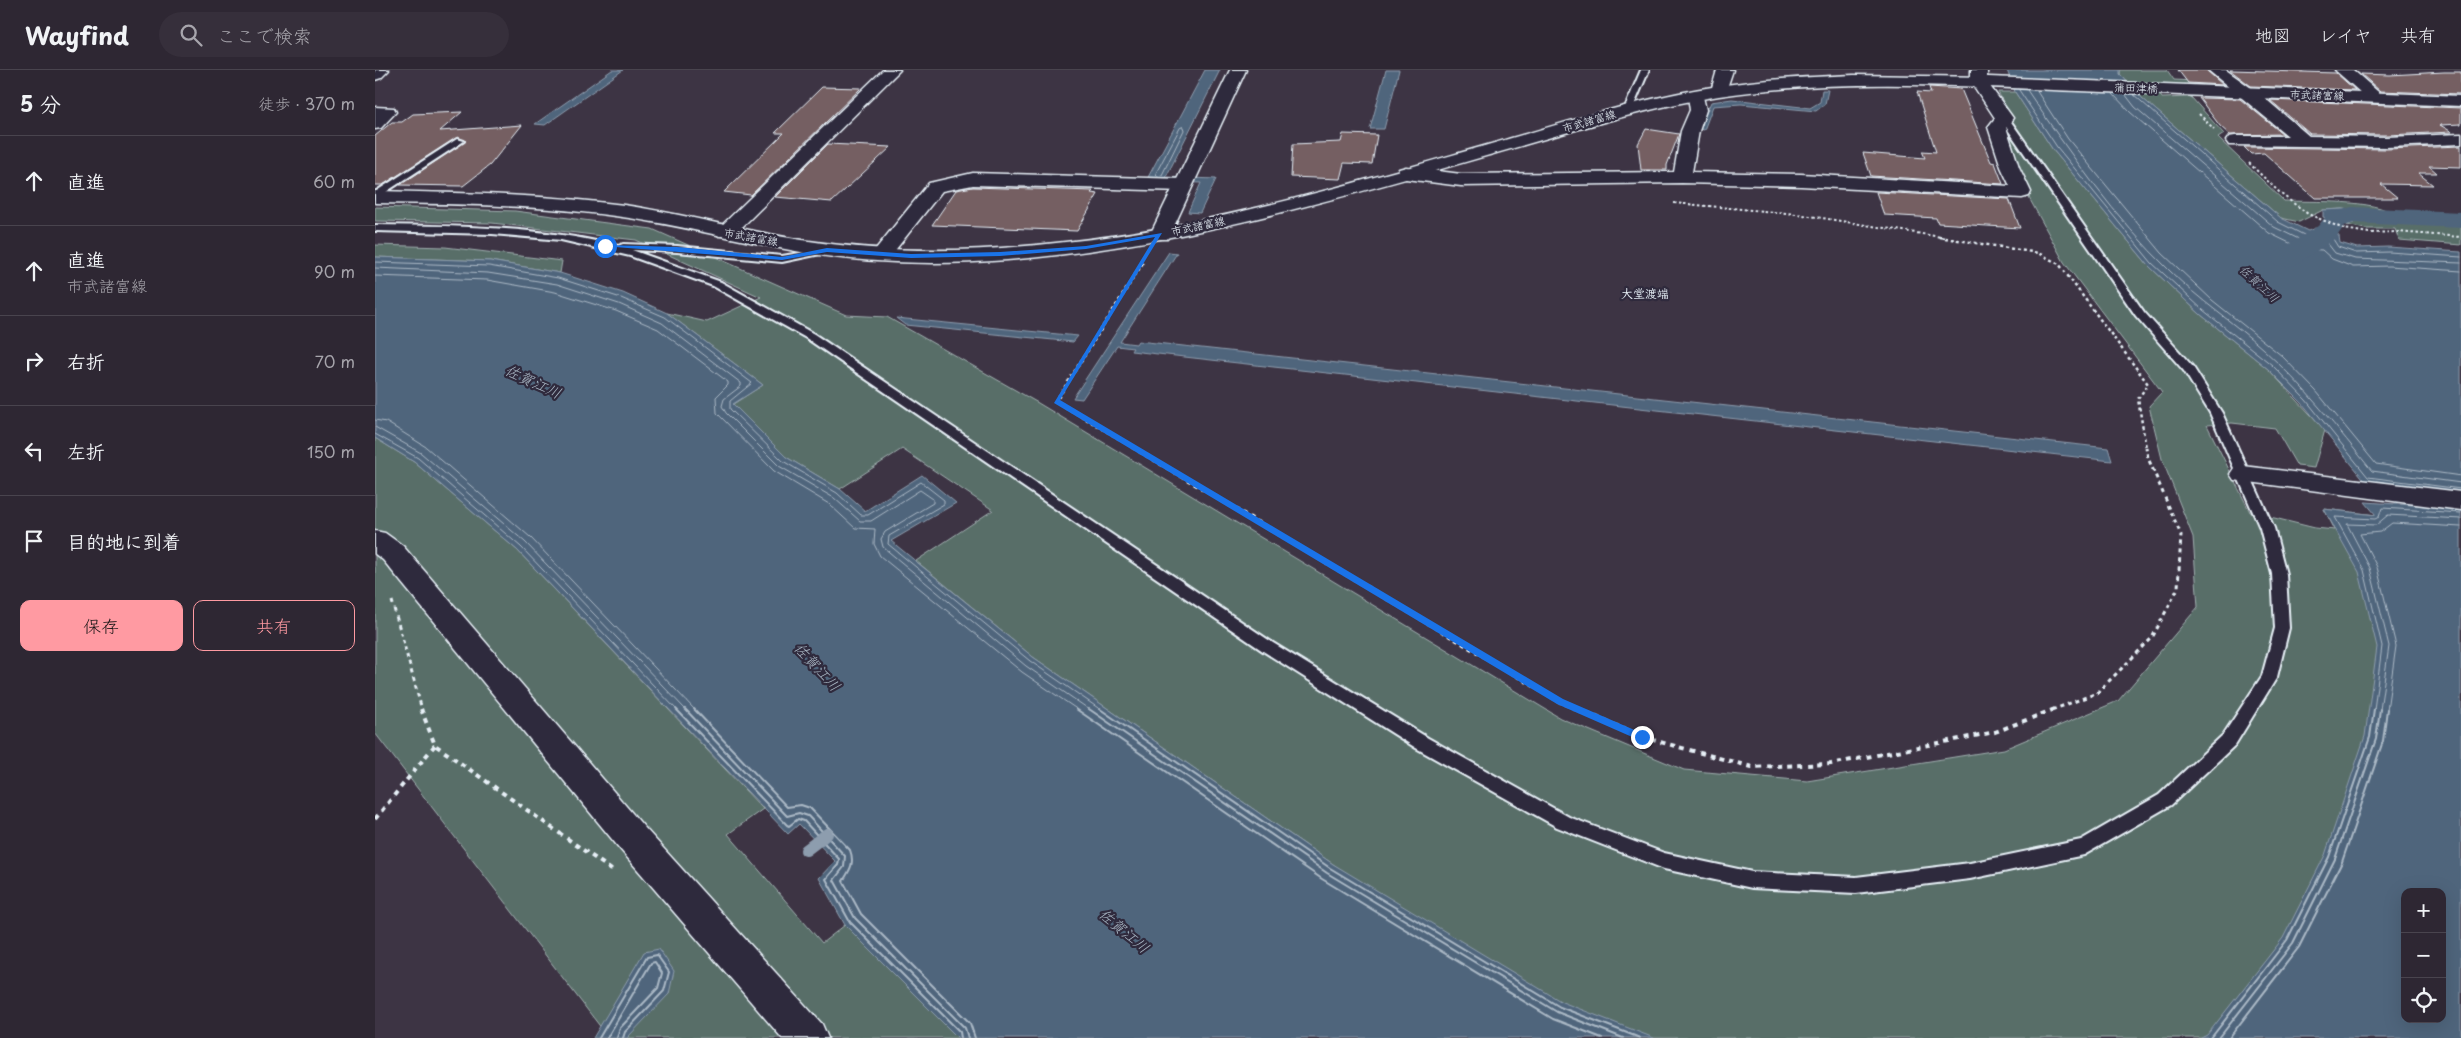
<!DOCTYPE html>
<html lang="ja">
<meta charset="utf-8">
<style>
:root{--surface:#2e2733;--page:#362f3b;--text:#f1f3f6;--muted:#a7a5ac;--line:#49444e;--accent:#ff9aa2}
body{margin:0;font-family:"Playpen Sans","Klee One",sans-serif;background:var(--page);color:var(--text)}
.controls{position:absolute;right:15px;bottom:15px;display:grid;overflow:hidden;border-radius:10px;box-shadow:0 5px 20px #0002}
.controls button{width:45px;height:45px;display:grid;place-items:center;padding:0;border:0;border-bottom:1px solid var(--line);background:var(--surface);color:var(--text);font:25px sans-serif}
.stop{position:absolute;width:15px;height:15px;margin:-11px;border:4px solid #1a73e8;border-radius:50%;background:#fff}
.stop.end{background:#1a73e8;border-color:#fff;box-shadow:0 1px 5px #0008}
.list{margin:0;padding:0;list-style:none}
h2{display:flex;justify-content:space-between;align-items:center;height:65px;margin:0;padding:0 20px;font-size:21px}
h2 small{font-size:16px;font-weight:400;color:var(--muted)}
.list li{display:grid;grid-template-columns:32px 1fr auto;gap:15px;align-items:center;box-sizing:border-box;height:90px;padding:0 20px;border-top:1px solid var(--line)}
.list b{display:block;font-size:19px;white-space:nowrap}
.list p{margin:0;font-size:16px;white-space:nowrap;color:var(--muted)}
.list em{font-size:16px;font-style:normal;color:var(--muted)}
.actions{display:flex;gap:10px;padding:15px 20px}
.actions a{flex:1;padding:11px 0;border:1px solid var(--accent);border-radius:10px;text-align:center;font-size:18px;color:var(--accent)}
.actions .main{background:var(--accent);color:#111}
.icon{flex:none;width:28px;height:28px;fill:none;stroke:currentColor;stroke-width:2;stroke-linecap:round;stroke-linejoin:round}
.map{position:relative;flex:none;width:2086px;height:968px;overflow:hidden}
header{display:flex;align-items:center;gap:30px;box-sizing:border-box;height:70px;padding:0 25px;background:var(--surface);border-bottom:1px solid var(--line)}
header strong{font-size:24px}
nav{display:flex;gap:28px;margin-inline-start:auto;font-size:18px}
.search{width:350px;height:45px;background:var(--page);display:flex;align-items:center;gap:12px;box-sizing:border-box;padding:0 18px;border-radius:28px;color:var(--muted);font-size:19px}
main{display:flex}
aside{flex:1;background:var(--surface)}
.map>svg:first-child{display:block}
.green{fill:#596e68;stroke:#a0b0b0}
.water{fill:#50657c;stroke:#8d9dae;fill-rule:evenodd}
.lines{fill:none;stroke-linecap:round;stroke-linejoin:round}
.shore-far1{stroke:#abb9c6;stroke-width:1}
.shore{stroke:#abb9c6;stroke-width:2}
.stream{stroke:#8d9dae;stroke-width:12}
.canal{fill:#50657c;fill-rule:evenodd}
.building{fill:#745e62;stroke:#e8f1f8}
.service-casing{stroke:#e8f1f8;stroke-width:4}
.minor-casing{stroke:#e8f1f8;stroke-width:3}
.tertiary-casing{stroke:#e8f1f8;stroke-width:3}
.secondary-casing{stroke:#e8f1f8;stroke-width:3}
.path-far3{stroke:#e8f1f8;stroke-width:2;stroke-dasharray:2.5 2.5;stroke-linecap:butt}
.path-far2{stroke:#e8f1f8;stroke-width:2.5;stroke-dasharray:3 3;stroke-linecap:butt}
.path-far1{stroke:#e8f1f8;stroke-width:3;stroke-dasharray:4 4;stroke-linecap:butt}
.path{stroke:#e8f1f8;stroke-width:4;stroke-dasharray:5 5;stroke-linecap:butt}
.service{fill:#2f2a3d;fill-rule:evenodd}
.minor{fill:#2f2a3d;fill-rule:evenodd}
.tertiary{fill:#2f2a3d;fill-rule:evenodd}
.secondary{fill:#2f2a3d;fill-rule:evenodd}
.route{fill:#1a73e8}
.labels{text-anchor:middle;stroke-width:4.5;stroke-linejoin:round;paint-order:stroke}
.far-street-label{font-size:11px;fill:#e8f1f8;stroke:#2f2a3d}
.far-water-label{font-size:12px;font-style:italic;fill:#abb9c6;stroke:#2f2a3d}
.far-neighbourhood-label{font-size:12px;font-weight:bold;fill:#e8f1f8;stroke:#2f2a3d}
.water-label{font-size:15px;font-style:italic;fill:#abb9c6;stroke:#2f2a3d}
</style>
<header>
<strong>Wayfind</strong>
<div class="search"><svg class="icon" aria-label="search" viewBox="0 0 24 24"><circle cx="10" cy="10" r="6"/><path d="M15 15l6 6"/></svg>ここで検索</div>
<nav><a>地図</a><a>レイヤ</a><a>共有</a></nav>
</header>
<main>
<aside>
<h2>5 分<small>徒歩 · 370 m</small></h2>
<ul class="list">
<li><svg class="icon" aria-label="ahead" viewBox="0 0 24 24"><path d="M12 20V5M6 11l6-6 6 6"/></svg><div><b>直進</b></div><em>60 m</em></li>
<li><svg class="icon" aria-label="ahead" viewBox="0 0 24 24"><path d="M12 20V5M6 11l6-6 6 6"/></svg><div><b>直進</b><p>市武諸富線</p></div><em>90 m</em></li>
<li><svg class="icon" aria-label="right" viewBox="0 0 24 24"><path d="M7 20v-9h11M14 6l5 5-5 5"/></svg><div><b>右折</b></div><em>70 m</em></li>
<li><svg class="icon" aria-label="left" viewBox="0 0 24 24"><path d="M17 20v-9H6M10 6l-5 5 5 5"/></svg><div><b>左折</b></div><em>150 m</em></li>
<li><svg class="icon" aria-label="arrive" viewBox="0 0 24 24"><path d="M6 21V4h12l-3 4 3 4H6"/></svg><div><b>目的地に到着</b></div></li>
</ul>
<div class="actions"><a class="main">保存</a><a>共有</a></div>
</aside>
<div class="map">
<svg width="2086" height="968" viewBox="0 0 2086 968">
<rect width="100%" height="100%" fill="#3d3444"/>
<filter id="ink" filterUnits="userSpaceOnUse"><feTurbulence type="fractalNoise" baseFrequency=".02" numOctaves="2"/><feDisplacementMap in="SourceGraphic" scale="10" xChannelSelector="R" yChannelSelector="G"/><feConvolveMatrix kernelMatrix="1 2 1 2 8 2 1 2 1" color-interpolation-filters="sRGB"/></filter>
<g filter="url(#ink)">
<g class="green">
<path d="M1745,0H1792L1799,10L1842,12L1843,15H1778L1787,28L1816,27L1849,64L1843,68L1909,131C1936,132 2001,129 2020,145L1968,139L1948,140L1924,152L1906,148L1767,28L1745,4Z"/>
<path d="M1623,22H1640L1678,80L1774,196L1825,244L1893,299L1950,360L1939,398L1922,396L1900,358L1857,353L1832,355L1875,442L1940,458L1960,460L1949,439L2002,445L2030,822L1890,968H1246L1119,909L958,794L658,587L541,491L618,440L527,379L465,419L411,387L358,334L388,315L292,243L332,252L386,227L261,170L117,153L0,151V137L140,141L277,159L471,245L512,247L663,333L1185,648L1309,700L1432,711L1629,679L1743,631L1823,537L1818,467L1787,389L1774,336L1787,322L1689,192L1653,126L1627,59L1638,51Z"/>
<path d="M1990,149L2086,155V175L2024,170L2020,159H1990L1972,155Z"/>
<path d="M0,175L70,177L187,191L185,203L115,191L0,187Z"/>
<path d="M0,368L39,392L142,480L388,739L353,764L447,873L470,855L583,968H234L0,663Z"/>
</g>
<g class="water">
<path d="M237,0H248L170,55L160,54Z"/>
<path d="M830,0H845L791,107L841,109L825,143L813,142L826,113L771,111Z"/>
<path d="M1011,0H1024L1009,59H995Z"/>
<path d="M1632,0H1745V4L1767,28L1906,148L1933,161L1940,158L1964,166L1965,173L1982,178L2013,177L2086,182V424L1991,412L1927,333L1893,299L1825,244L1774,196L1678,80L1640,22Z"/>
<path d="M1447,20H1453L1450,34L1441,41L1366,34L1338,36L1329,60L1324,59L1336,32L1357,29L1435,38L1445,32Z"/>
<path d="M1968,139L2020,145L2086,146V155L1990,149L1972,155L1948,147V140Z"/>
<path d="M794,182L802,183L745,272L761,274L763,271L1733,378L1737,391L756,281L758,278L742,276L707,329L698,328Z"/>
<path d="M0,187L115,191L185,203L248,223L292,243L388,315L358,334L411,387L465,419L490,441L547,405L581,433L516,471L658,587L958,794L1187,932L1279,968H583L470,855L444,808L460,791L424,754L413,764L142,480L39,392L0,368Z"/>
<path d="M521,248L703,266L698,272L530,255Z"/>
<path d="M1990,432L2086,438V968H1826L1832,965L1908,868L1950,785L1990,666L2002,577L1984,502L1949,439L2001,445ZM2030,822H2067V949H2030Z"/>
<path d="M284,879L299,901L294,924L252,968H218L269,882Z"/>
</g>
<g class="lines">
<g class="shore-far1">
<path d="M1644,20L1682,77L1777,193L1828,240L1897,295L1931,330L1993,407L2086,419"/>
<path d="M1652,20C1695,84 1740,148 1795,201C1824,230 1858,252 1888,279C1929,316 1963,359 1997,401L2086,413"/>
<path d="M1661,20L1693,69L1787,183L1837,230L1907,286L1941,321L2001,394L2086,406"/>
<path d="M1738,24L1755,42L1894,163L1927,179L1947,180L1957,189L1978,197L2014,196L2086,201"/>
<path d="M1750,24L1760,37L1899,157L1930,172L1941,170L1953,174L1960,183L1980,189L2086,193"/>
<path d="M1758,24L1903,152L1931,166L1941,164L1958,169L1963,177L1981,183L2014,182L2086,187"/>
<path d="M808,57L809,60L787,105L782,106L781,103L805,58Z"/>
<path d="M0,192L114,196L183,208L246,228L290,247L377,313L355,331V339L408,391L462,423L486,445H493L546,412L569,430V434L514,466L513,474L655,591L726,640"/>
<path d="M0,198L113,203L182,214L244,234L287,253L366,313V316L349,329L347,336L351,343L404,396L459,428L485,451H496L545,420L558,429V433L510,462L506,469L508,477L651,596L715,640"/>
<path d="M0,206L112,210L180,222L241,241L283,259L353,312V315L341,327L342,343L399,401L454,434L480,458L500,459L499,474L505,486L647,602L703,640"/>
<path d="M0,350L11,352L51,377L155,467L320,640"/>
<path d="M0,357L46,383L150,472L311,640"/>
<path d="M0,364L43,388L146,477L302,640"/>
<path d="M1999,640L2007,576L1989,500L1960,447L2000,449L2004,447L2007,438L2086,443"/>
<path d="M2005,640L2014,576L1995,498L1972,454L2001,455L2013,445L2086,449"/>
<path d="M2012,640L2021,576L2002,497L1985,464L2005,462L2017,453L2086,457"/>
</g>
<g class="shore">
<path d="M301,639L412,755L414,756L423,749L429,751L464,789L463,795L451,809L475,852L585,962L586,968"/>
<path d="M310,639L412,746L424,743L433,746L470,786L469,797L459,810L480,848L590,958L593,968"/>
<path d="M319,639L412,737L426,735L435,738L475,780C480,793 475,800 468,811L486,844L595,953L600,968"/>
<path d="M701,639L947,809L1178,949L1227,968"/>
<path d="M714,639L952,803L1182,942L1248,968"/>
<path d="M725,639L955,798L1185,937L1265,968"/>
<path d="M224,968L272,887L282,885L294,902L289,921L250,962L248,968"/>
<path d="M232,968L276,893L280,892L287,903L283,918L245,958L242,968"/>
<path d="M1836,968L1912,870L1954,787L1995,667L1999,639"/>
<path d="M1844,968L1918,873L1960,789L2001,669L2005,639"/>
<path d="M1854,968L1924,877L1967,792L2008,671L2012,639"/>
</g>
<path class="stream" d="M431,780L452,764"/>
<path class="canal" d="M1977,137L2086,142V158L1979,153L1969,156L1961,168L1920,195L1910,197L1900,195L1897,189L1900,183L1943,156L1951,146Z"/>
</g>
<g class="building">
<path d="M1803,0H1831L1848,15L1813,13Z"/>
<path d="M1855,0L1961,3L1980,20L1876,16Z"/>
<path d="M2069,2H2086V24L2005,21L1986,4L2015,5Z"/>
<path d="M447,17L486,18L376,125L349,122L409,63H400Z"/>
<path d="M1554,17L1586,19L1616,92L1620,93L1628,114L1496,106L1488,83L1550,88L1547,81L1561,82L1542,22L1556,23Z"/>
<path d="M1824,28L1865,29L1908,64L1855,65L1845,56Z"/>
<path d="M1895,30L2086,38V54L2065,55L2077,62L2012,65L1935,64Z"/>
<path d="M87,42L65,61L147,55L115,95L88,116L25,115L91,71L83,67L8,115H0V66L17,52H27L38,44Z"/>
<path d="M1271,59L1304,64L1292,95V100H1266L1263,74Z"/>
<path d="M968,64L1002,65L997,94L969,93L965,109L916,107L918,74L966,72Z"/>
<path d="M453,74L516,77L457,132L400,127Z"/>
<path d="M2086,76V97L2054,96L2062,103H2043L2058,115L2006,114L2023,128H1940L1889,83L1876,84L1869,77L2012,79Z"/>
<path d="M598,117L718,121L716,123L723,124L702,161L557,155L581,120Z"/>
<path d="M1501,122L1634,129L1645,158L1563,153L1561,148L1509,145Z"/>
</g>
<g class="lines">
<defs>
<g id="service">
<path d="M1266,0H1274L1257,40L1250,42L1249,40Z"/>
<path d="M1629,45L1632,46L1769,242L1818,297L1847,343L1899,458L1911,504L1914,558L1902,607L1860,675L1796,735L1709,785L1595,809L1481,823L1377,818L1289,799L1182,757L1041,678L888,581L431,268L338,216L255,186L186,170L117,164L0,161V155C82,156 164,156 243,176L248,174L302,176L407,186L455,178V182L407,192L302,182L257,180L346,212L439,264L898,573L1053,668L1194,747L1289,783L1377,802L1481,807L1595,793L1706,770L1784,725L1848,665L1887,606L1900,558L1897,504L1885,458L1835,343L1809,301L1761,246L1625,48Z"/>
<path d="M82,69L89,71L0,129V122Z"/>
</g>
<g id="minor">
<path d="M0,0H14L6,8L0,10Z"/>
<path d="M508,0H525L358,166H344L341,162L344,158Z"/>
<path d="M1342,0H1358L1350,24H1338L1336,21Z"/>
<path d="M1596,0H1612V12L1638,48L1631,57L1644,97L1656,122L1654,126L1647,128L1426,116L1307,113L1086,116L1031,109L1024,107L1022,103L1024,99L1031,97L1086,104L1299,102L1306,61L1315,40L1313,26L1315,22H1327L1331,40L1324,61L1317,102L1426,104L1635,116L1626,97L1613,57L1620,48L1596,12Z"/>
<path d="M1833,0H1851L1886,25L1934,66L2012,67L2086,64V74L2012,77L1854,75L1851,71L1854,67L1860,66H1913Z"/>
<path d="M1960,0H1978L2009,27L2007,31H1995Z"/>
<path d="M0,37L19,38L21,42L6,58L0,59Z"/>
<path d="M598,103L808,109L815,111L817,115L815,119L808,121L598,115L567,121L514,188L507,190L500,188L497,184L500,180L554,113Z"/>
<path d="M1868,396L2086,422V440L1859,410L1855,404L1859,398Z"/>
<path d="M0,461L10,463L28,476L269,757L447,954L453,968H407L245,779L8,490L0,484Z"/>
</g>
<path id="tertiary" d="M855,0H871L795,165L792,169H778L775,165Z"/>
<path id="secondary" d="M1479,5L1614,7L2086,26V36C1959,31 1832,26 1704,21C1584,16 1463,8 1344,26C1267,38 1193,63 1118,84C959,130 798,177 632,190C566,195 497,194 431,183C372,173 314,157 254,148C170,135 85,134 0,133V121C83,123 166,124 249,135C311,144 372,162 434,171C519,184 605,182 690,172C833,157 972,115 1109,76C1187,54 1264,28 1343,16C1388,9 1434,7 1479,5Z"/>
</defs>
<use href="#service" class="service-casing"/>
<use href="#minor" class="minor-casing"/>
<use href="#tertiary" class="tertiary-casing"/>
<use href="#secondary" class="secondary-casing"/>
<g class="path-far3">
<path d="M1824,44L1839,59"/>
<path d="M1874,93L1906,124L1933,144L1969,159L1994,163L2022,162L2086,167"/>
<path d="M1299,133L1422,144L1572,168"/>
</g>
<g class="path-far2">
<path d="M1564,167L1663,183L1684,194L1773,314L1763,329L1771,378"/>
<path d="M760,378L681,331L769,191"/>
</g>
<g class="path-far1">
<path d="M757,377L1185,632L1204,640"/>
<path d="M17,531L47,640"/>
<path d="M1677,640L1722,623L1777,568L1803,518L1806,465L1773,388L1771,377"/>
</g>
<g class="path">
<path d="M46,639L60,675L238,801"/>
<path d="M1202,639L1267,667L1377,697L1456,694L1620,662L1680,639"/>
<path d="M0,749L60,675"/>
</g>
<use href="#service" class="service"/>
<use href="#minor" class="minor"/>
<use href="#tertiary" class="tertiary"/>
<use href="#secondary" class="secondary"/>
</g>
</g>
<path class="route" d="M787,163L685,330L1188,629L1271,665V670H1264L1182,634L679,333L780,167L711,179L625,186L536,188L452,182L407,190L227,176L230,175L302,177L407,187L452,178L536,184L625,182L711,176Z"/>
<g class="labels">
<g class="far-street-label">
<text transform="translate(1761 18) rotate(2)" y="4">蒲田津橋</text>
<text transform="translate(1942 25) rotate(2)" y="4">市武諸富線</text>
<text transform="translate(1214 51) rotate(-16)" y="4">市武諸富線</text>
<text transform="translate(823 156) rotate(-12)" y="4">市武諸富線</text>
<text transform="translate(376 167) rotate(10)" y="4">市武諸富線</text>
</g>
<g class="far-water-label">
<text transform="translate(1884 214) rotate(43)" y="4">佐賀江川</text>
</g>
<g class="far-neighbourhood-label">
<text x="1270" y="228">大堂渡端</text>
</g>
<g class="water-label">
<text transform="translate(158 312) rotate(25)" y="5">佐賀江川</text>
<text transform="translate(442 597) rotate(47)" y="5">佐賀江川</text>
<text transform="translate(749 861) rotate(40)" y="5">佐賀江川</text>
</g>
</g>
</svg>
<div class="controls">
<button>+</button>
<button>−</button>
<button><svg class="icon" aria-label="locate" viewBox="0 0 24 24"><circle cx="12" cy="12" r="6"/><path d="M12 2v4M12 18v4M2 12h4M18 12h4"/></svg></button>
</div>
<div class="stop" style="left:230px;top:176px"></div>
<div class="stop end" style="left:1267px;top:667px"></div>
</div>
</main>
